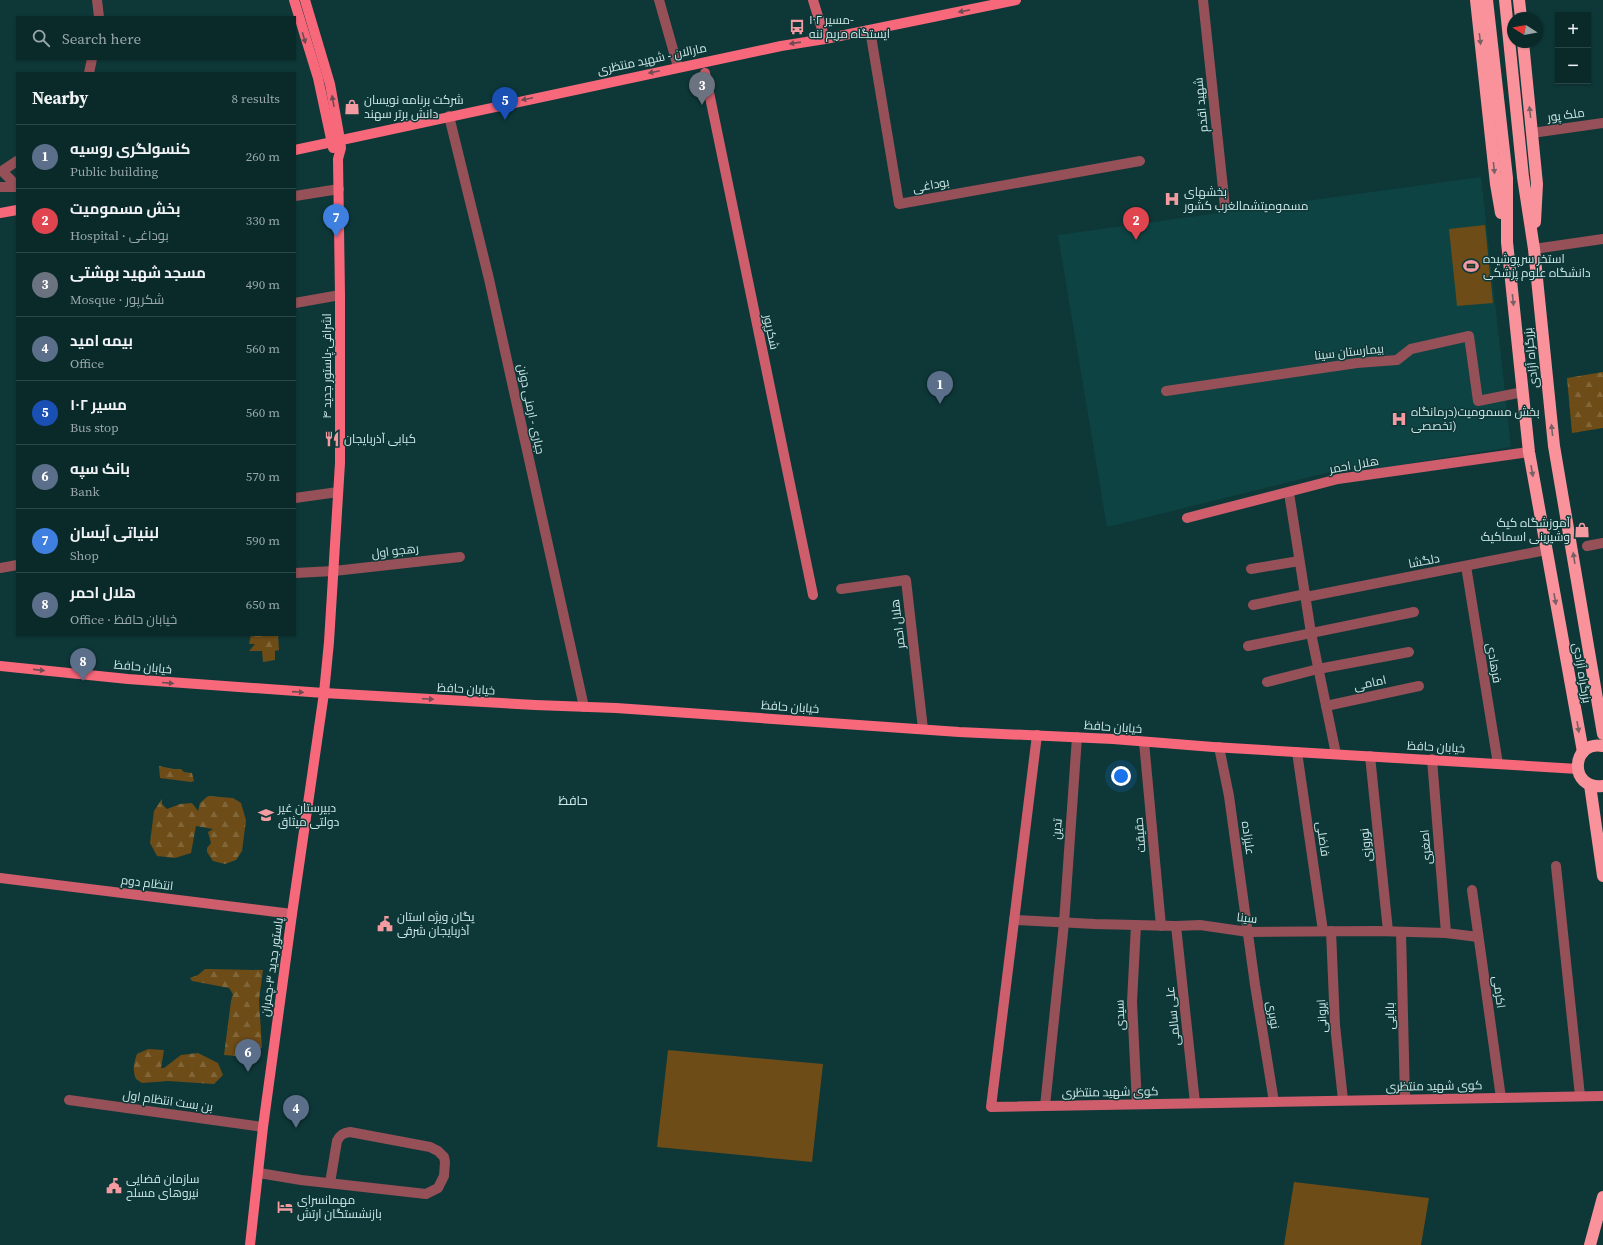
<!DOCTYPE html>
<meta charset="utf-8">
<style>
:root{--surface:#0a2a2a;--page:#183636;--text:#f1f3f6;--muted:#99a7a8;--line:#2a4647;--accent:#f49aa1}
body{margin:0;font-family:"Source Serif 4",Cairo,serif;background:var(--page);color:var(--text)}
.controls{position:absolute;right:12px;top:12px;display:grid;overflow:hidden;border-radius:0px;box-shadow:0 1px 3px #0004}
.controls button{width:36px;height:36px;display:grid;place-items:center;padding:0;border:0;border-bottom:1px solid var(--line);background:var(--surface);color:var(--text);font:20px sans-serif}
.compass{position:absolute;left:1507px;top:12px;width:36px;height:36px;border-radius:50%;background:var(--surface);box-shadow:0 1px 3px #0004;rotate:281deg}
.you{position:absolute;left:1121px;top:776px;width:14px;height:14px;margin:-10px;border:3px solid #fff;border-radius:50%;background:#1a73e8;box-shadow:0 0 0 6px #1a73e833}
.badge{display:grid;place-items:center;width:26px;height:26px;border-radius:50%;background:var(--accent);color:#fff;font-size:13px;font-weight:700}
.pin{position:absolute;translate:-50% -33px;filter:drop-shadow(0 1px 2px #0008)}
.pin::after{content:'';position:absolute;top:21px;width:14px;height:12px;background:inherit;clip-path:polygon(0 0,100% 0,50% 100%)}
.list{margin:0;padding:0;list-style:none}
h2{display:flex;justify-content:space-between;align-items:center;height:52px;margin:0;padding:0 16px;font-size:17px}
h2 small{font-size:13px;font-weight:400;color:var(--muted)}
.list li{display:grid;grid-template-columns:26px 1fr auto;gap:12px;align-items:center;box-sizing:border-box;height:64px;padding:0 16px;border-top:1px solid var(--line)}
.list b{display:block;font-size:15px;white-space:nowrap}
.list p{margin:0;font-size:13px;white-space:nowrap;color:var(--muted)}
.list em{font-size:13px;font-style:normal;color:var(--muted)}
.icon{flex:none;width:22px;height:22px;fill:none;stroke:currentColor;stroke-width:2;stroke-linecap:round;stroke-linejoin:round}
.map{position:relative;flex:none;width:1603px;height:1245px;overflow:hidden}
.search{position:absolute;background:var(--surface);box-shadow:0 1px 3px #0004;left:16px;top:16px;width:280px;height:44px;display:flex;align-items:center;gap:10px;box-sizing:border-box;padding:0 14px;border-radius:0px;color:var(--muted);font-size:15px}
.panel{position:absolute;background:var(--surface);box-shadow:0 1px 3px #0004;left:16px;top:72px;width:280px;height:564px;border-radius:0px}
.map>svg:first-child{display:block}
.built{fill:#0e4343}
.forest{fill:url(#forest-firs)}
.park{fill:#6d4c17}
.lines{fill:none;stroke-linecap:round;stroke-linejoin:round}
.street{stroke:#965057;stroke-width:10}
.secondary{stroke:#ce5e6c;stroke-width:10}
.primary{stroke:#f8687b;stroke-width:10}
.highway{stroke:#f9929b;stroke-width:12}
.oneway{fill:#6c4b53}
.oneway2{fill:#786065}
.labels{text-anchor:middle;stroke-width:3;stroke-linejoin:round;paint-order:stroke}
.poi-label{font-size:12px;fill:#cfe9e9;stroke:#0e3838;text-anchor:start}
.street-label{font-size:12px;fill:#cfe9e9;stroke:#0e3838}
.neighbourhood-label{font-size:13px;fill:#cfe9e9;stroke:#0e3838}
</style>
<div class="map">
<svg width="1603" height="1245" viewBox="0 0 1603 1245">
<defs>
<pattern id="forest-firs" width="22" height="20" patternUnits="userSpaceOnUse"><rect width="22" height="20" fill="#6d4c17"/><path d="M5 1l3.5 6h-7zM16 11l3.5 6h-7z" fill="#816639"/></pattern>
</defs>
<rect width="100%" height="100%" fill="#0e3838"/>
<path class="built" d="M1481,177L1511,447L1386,467L1338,470L1107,527L1058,235Z"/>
<g class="forest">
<path d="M1603,372V428L1572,433L1567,378Z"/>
<path d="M251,635H278L279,650L275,651V660L263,662L262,651H249L255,644H249Z"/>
<path d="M159,766L174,769H181L184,772L192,773L194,781L191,782L160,778Z"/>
<path d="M208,796L233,798L241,803L246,820L242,851L236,860L225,864L213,861L207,852V848L211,843L208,832L213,829L196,826L191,853L175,858L157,856L150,843L154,811L162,799V804L167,809L180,804L192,803L198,811L200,803Z"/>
<path d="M205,969L263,970L259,1000L262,1048L236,1056L224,1055L231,1001L233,994L229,988L224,987L192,981L190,978L198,975Z"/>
<path d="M148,1049L164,1050L161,1068H164L181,1055L198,1053L218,1063L223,1075L214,1084L168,1081L142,1083L136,1079C132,1070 134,1063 137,1054Z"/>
</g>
<g class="park">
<path d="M1485,225L1493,303L1457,306L1449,229Z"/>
<path d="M668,1050L823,1064L812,1162L657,1147Z"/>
<path d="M1294,1182L1429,1198L1421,1245H1284Z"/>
</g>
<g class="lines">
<g class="street">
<path d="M97,0L99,17"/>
<path d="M659,0L678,67"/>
<path d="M1203,0L1225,207"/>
<path d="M870,30L899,204L1140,161"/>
<path d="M89,73L92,59"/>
<path d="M449,116L489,279L584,707"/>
<path d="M1532,133L1603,123"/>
<path d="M17,161L2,171L17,186"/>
<path d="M0,187H17"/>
<path d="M295,196L339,189"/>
<path d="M1534,249L1603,239"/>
<path d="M295,303L340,295"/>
<path d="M1166,391L1357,363L1397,360L1411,349L1469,336L1478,401L1523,392"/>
<path d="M1289,493L1311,633L1336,754"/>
<path d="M295,498L338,492"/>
<path d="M1587,546L1603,543"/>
<path d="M1466,566L1498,764"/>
<path d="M0,568L17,565"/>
<path d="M1251,569L1299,561"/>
<path d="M295,573L334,571L460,557"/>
<path d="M841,589L906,580L923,729"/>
<path d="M1306,597L1546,550"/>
<path d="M1253,605L1306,594"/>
<path d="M1248,646L1414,612"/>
<path d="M1267,682L1318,669L1409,652"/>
<path d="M1326,706L1419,686"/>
<path d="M1144,742L1161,926"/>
<path d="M1219,747L1229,796L1255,985L1274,1102"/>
<path d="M1297,752L1323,931"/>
<path d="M1370,756L1388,931"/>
<path d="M1432,759L1446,933"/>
<path d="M1556,866L1580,1096"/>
<path d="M1472,890L1501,1098"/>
<path d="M1014,920L1095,924L1176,926L1200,925L1248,932L1377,931L1446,933L1478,937"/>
<path d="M1136,925L1132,1002L1137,1104"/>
<path d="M1176,926L1195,1103"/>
<path d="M1331,931L1335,1025L1343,1100"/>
<path d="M1401,932L1405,1099"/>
<path d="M69,1100L263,1127"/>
<path d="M1045,1106L1064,923L1077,737"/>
<path d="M259,1173L301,1180L426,1194L438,1188L444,1176L445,1162L444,1157L438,1151L430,1147L350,1132C343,1133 340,1135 337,1141L330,1183"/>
</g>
<g class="secondary">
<path d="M813,0L825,39"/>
<path d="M705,73L813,595"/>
<path d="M1187,518L1338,479L1529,452"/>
<path d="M1037,735L991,1107L1603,1096"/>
<path d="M0,878L292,914"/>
</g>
<g class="primary">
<path d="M294,0L318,78L333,148"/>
<path d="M295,150L781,46L825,39L1016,0"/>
<path d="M0,213L17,210"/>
<path d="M0,666L128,679L324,693L535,705L616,708L959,732L1113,739L1213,747L1578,769"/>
<path d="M250,1245L263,1127L292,914L324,693L329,642L340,463V295L338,159L341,148L340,140L330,84L305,0"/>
</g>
<g class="highway">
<path d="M1476,0L1496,184L1501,213"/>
<path d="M1487,0L1507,178V242L1529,452L1583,752"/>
<path d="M1505,0L1523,177L1534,249L1554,446L1603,734"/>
<path d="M1519,0L1521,18"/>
<path d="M1523,42L1537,184L1535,222"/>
<path d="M1603,746C1571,740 1568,790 1603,786"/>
<path d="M1590,785L1603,876"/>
<path d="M1590,1245L1603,1197"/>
</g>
</g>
<defs><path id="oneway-solid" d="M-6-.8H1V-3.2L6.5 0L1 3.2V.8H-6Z"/></defs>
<g class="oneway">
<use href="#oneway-solid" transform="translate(964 11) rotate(169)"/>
<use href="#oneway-solid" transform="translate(304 38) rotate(74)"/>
<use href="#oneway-solid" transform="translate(795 43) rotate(172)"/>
<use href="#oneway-solid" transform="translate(654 72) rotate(168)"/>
<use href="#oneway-solid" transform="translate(527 99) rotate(168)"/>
<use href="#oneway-solid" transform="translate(333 101) rotate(-100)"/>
<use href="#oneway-solid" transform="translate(39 670) rotate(6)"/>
<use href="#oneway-solid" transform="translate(168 683) rotate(5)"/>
<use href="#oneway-solid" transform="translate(298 692) rotate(4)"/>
<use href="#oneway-solid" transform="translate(428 699) rotate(3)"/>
</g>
<g class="oneway2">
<use href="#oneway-solid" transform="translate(1480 39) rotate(83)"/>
<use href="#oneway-solid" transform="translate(1530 112) rotate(-96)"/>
<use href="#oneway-solid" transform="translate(1494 168) rotate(84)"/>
<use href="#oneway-solid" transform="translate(1513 300) rotate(84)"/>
<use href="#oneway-solid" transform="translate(1552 430) rotate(-96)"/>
<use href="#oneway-solid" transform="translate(1532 471) rotate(80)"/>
<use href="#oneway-solid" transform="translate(1574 558) rotate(-99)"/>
<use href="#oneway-solid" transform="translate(1555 599) rotate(80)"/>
<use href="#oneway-solid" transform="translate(1578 727) rotate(80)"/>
</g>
<defs>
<symbol id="bus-bare" viewBox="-9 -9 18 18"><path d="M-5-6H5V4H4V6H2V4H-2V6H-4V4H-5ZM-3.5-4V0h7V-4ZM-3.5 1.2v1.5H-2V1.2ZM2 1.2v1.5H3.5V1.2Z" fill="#f49aa1" stroke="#0e3838" stroke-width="2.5" paint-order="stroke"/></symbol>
<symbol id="shop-bare" viewBox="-9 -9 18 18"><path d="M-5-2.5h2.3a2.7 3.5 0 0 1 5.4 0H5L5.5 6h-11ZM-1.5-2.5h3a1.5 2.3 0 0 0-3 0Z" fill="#f49aa1" stroke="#0e3838" stroke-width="2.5" paint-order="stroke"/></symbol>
<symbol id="hospital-bare" viewBox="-9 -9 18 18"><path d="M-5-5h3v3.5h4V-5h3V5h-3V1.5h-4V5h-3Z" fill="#f49aa1" stroke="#0e3838" stroke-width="2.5" paint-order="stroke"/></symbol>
<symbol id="stadium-bare" viewBox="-9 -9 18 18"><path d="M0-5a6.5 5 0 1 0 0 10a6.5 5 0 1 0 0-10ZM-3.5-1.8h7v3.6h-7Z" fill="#f49aa1" stroke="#0e3838" stroke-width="2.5" paint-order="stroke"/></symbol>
<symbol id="restaurant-bare" viewBox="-9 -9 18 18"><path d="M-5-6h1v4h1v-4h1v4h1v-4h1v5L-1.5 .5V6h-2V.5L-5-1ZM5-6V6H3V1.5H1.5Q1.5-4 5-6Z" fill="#f49aa1" stroke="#0e3838" stroke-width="2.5" paint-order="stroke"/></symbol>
<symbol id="school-bare" viewBox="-9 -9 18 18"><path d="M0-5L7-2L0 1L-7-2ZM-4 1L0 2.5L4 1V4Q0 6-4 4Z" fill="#f49aa1" stroke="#0e3838" stroke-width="2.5" paint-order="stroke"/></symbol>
<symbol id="civic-bare" viewBox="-9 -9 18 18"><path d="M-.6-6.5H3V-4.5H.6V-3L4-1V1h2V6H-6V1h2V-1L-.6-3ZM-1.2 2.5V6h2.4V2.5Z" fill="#f49aa1" stroke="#0e3838" stroke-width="2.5" paint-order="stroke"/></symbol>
<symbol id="hotel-bare" viewBox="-9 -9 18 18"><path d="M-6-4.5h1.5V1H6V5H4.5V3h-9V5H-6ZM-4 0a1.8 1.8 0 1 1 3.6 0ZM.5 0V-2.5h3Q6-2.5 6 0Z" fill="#f49aa1" stroke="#0e3838" stroke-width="2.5" paint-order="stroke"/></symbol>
</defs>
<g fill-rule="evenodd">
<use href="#bus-bare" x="786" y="16" width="22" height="22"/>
<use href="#shop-bare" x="341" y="96" width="22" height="22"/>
<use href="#hospital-bare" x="1161" y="188" width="22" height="22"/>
<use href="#stadium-bare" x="1460" y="255" width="22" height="22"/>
<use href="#hospital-bare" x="1388" y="408" width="22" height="22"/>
<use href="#restaurant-bare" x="321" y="428" width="22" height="22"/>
<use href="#shop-bare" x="1571" y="519" width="22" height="22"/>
<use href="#school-bare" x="255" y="804" width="22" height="22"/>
<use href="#civic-bare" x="374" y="913" width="22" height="22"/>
<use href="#civic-bare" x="103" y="1175" width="22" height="22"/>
<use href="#hotel-bare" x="274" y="1196" width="22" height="22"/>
</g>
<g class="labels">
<g class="poi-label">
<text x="809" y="24">مسیر ۱۰۲-<tspan x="809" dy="14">ایستگاه مریم ننه</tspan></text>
<text x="364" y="104">شرکت برنامه نویسان<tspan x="364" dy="14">دانش برتر سهند</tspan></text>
<text x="1184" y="196">بخشهای<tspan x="1184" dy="14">مسمومیتشمالغرب کشور</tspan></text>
<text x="1483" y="263">استخر سرپوشیده<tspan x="1483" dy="14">دانشگاه علوم پزشکی</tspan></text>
<text x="1411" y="416">بخش مسمومیت(درمانگاه<tspan x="1411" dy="14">تخصصی)</tspan></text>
<text x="344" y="443">کبابی آذربایجان</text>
<text x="1570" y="527" text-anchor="end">آموزشگاه کیک<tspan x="1570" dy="14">وشیرینی اسماکیک</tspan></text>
<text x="278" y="812">دبیرستان غیر<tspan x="278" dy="14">دولتی میثاق</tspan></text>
<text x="397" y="921">یگان ویژه استان<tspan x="397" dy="14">آذربایجان شرقی</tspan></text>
<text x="126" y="1183">سازمان قضایی<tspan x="126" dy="14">نیروهای مسلح</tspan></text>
<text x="297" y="1204">مهمانسرای<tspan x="297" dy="14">بازنشستگان ارتش</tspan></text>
</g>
<g class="street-label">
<text transform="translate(652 59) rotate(-12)" y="4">مارالان - شهید منتظری</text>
<text transform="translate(1201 105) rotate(-96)" y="4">شهید اقدم</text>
<text transform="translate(1566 115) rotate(-8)" y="4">ملک پور</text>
<text transform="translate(931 185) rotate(-10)" y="4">بوداغی</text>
<text transform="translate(771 332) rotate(78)" y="4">شکرپور</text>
<text transform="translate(1349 352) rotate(-6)" y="4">بیمارستان سینا</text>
<text transform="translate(1531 358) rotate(-96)" y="4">بزرگراه آزادی</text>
<text transform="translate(327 366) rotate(-90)" y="4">اشرافی-پاستور جدید ۴</text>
<text transform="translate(531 409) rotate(78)" y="4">جباری - ارمنی دونن</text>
<text transform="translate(1354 465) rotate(-10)" y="4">هلال احمر</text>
<text transform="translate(395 551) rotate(-7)" y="4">رهجو اول</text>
<text transform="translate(1424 561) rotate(-11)" y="4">دلگشا</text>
<text transform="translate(898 624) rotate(-97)" y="4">هلال احمر</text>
<text transform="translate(1494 663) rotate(80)" y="4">فرهادی</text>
<text transform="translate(143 667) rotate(5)" y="4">خیابان حافظ</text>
<text transform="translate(1582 673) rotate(80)" y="4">بزرگراه آزادی</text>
<text transform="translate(1370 683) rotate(-12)" y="4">امامی</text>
<text transform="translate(466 689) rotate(3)" y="4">خیابان حافظ</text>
<text transform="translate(790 707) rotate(4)" y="4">خیابان حافظ</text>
<text transform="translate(1113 727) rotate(4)" y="4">خیابان حافظ</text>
<text transform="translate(1436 747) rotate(3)" y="4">خیابان حافظ</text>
<text transform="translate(1057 829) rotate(-86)" y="4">تدین</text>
<text transform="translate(1140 835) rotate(-95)" y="4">حقیقت</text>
<text transform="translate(1248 838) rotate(82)" y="4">علیزاده</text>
<text transform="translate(1323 839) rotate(82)" y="4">فاضلی</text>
<text transform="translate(1366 845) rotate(-96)" y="4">نوروزی</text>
<text transform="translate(1426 847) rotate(-95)" y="4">اصغری</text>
<text transform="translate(147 883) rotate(7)" y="4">انتظام دوم</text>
<text transform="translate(1247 918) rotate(6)" y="4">سینا</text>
<text transform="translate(272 967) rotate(-82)" y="4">پاستور جدید ۳-چمران</text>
<text transform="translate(1499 992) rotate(82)" y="4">اکرمی</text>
<text transform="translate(1120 1015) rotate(-92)" y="4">سیدی</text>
<text transform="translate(1273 1015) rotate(81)" y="4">نوبری</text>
<text transform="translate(1173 1016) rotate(-96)" y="4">علی سالمی</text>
<text transform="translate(1322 1016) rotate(-93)" y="4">ایروانی</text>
<text transform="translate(1390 1016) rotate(-91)" y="4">بابایی</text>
<text transform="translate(1434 1086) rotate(-1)" y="4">کوی شهید منتظری</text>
<text transform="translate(1110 1092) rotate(-1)" y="4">کوی شهید منتظری</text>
<text transform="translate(168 1101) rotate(8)" y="4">بن بست انتظام اول</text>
</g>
<g class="neighbourhood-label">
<text x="573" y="805">حافظ</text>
</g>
</g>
</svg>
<div class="controls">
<button>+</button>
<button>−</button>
</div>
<svg class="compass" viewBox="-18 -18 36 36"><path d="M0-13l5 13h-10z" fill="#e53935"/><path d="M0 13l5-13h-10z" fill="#99a7a8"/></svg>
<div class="you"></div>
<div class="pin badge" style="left:940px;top:404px;background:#5c6f8a">1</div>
<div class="pin badge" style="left:1136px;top:240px;background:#e0444e">2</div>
<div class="pin badge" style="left:702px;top:105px;background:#6b7280">3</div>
<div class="pin badge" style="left:296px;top:1128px;background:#5c6f8a">4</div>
<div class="pin badge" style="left:505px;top:120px;background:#1a4fb4">5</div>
<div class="pin badge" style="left:248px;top:1072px;background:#5c6f8a">6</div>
<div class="pin badge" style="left:336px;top:237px;background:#3f7fe0">7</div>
<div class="pin badge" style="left:83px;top:681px;background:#5c6f8a">8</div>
<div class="search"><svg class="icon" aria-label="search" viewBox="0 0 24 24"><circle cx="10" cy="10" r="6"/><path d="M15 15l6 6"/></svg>Search here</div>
<section class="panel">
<h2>Nearby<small>8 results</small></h2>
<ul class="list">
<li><span class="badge" style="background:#5c6f8a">1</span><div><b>کنسولگری روسیه</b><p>Public building</p></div><em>260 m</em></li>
<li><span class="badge" style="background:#e0444e">2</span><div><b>بخش مسمومیت</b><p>Hospital · بوداغی</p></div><em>330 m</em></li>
<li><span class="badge" style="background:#6b7280">3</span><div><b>مسجد شهید بهشتی</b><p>Mosque · شکرپور</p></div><em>490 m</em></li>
<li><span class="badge" style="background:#5c6f8a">4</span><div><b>بیمه امید</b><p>Office</p></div><em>560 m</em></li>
<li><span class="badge" style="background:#1a4fb4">5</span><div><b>مسیر ۱۰۲</b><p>Bus stop</p></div><em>560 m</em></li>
<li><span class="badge" style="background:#5c6f8a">6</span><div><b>بانک سپه</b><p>Bank</p></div><em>570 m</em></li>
<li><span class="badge" style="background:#3f7fe0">7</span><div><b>لبنیاتی آیسان</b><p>Shop</p></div><em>590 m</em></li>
<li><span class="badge" style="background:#5c6f8a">8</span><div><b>هلال احمر</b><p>Office · خیابان حافظ</p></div><em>650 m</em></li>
</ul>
</section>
</div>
